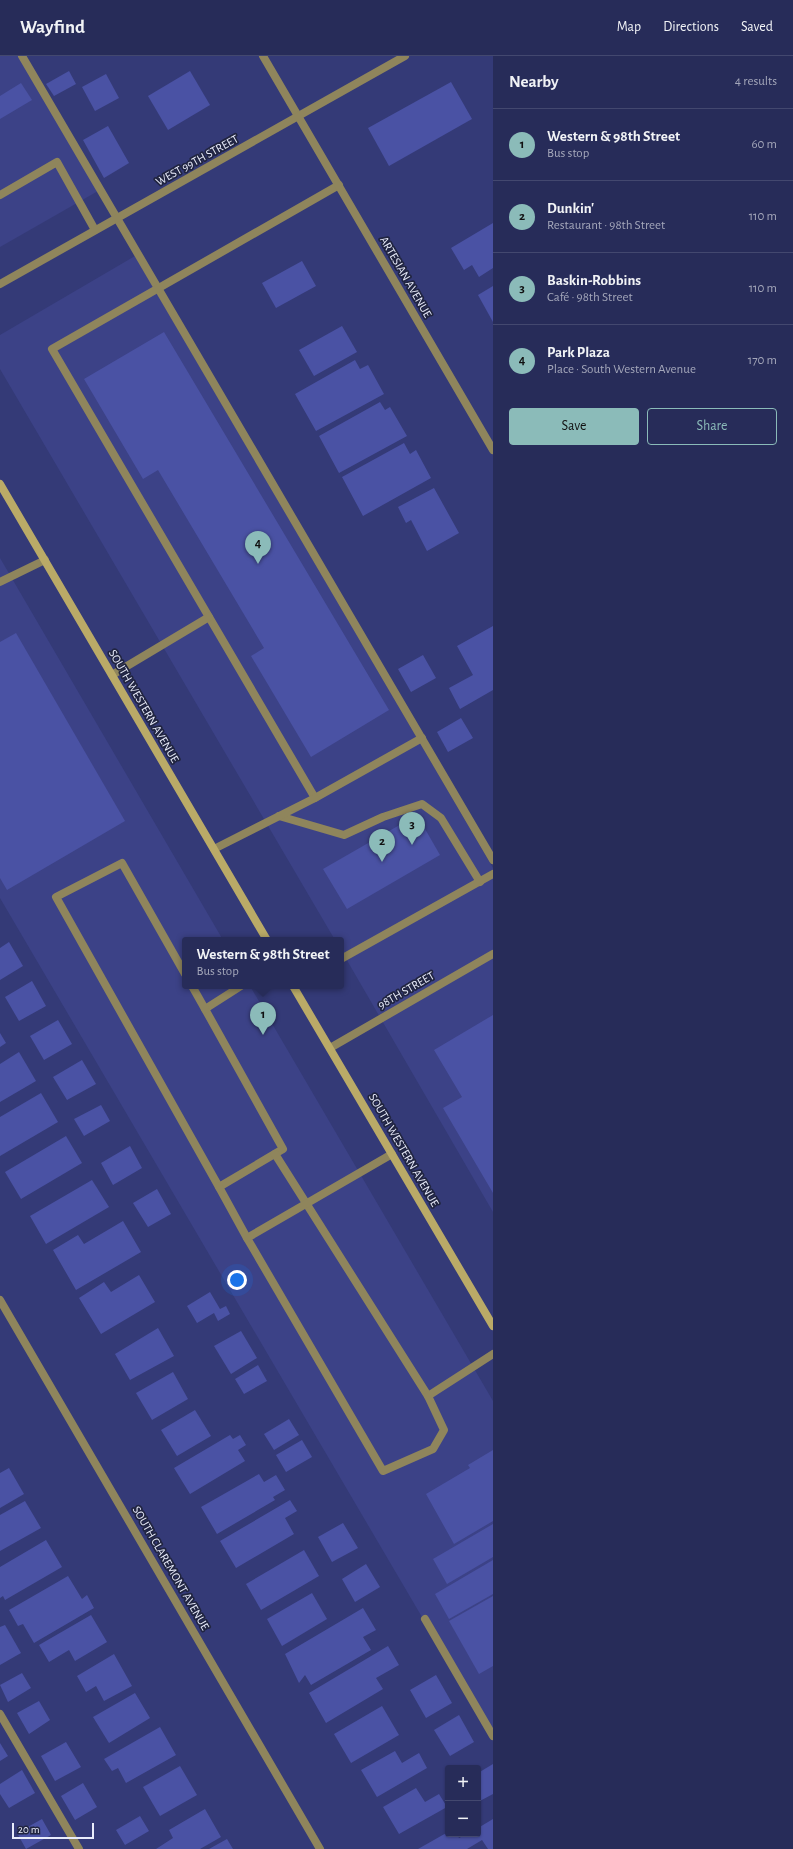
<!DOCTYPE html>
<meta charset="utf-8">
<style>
:root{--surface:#272c59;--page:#2f345f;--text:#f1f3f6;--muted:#a4a7ba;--line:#43486f;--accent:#8bbbb9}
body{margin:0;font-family:"Alegreya Sans",sans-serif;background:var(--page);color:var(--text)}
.controls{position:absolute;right:12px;bottom:12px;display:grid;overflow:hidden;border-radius:4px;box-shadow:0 1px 3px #0004}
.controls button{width:36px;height:36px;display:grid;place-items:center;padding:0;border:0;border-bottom:1px solid var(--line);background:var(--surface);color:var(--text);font:20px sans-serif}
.scale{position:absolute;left:12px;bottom:10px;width:82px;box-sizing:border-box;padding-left:4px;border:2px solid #e9ecfb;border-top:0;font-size:11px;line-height:14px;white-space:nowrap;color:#e9ecfb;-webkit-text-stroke:3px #212541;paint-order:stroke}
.you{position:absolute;left:237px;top:1224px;width:14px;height:14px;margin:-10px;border:3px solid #fff;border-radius:50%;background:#1a73e8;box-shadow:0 0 0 6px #1a73e833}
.badge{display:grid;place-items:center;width:26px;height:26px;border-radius:50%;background:var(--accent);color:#111;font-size:13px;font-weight:700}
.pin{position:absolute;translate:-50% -33px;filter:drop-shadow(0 1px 2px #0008)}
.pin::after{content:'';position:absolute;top:21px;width:14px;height:12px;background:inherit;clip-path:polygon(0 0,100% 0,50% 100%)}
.popup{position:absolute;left:182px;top:881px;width:162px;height:52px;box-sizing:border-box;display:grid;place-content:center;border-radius:4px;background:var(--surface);filter:drop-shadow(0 1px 3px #0005);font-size:13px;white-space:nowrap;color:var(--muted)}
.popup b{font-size:15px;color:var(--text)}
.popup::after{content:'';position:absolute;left:50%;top:100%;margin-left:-8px;border:8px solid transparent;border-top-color:var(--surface)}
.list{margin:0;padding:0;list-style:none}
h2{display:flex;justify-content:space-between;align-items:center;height:52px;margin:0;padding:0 16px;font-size:17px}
h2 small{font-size:13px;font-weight:400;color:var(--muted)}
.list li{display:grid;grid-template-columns:26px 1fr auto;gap:12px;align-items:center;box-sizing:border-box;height:72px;padding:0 16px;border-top:1px solid var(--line)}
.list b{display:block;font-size:15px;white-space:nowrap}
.list p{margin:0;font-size:13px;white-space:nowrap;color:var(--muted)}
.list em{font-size:13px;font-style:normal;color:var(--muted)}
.actions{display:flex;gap:8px;padding:12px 16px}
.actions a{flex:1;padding:9px 0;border:1px solid var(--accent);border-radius:4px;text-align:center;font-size:14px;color:var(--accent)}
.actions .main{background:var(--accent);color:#111}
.map{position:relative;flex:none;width:493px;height:1793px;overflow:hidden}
header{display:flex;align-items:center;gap:24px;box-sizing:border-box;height:56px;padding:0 20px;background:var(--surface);border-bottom:1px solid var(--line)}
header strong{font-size:19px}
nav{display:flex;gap:22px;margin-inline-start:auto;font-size:14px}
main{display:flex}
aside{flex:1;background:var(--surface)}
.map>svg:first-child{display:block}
.built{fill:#3c4287}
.building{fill:#4a52a4}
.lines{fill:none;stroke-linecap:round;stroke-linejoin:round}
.service{stroke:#8f855c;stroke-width:8}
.minor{stroke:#8f855c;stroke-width:8}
.tertiary{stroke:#8f855c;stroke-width:8}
.secondary{stroke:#baaa67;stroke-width:8}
.labels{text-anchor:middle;stroke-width:3.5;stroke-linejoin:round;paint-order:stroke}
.street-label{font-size:12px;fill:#e9ecfb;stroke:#212541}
</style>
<header>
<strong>Wayfind</strong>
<nav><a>Map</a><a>Directions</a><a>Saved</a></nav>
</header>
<main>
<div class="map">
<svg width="493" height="1793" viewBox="0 0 493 1793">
<rect width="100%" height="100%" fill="#343a77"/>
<g class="built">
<path d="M0,0H19L98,135L0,191Z"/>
<path d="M135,200L493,812V1156L341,894V884H335L0,313V279Z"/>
<path d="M0,502L223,884H185V930H250L493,1345V1682L0,842Z"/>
</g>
<g class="building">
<path d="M69,15L76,28L54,40L46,28Z"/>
<path d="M190,15L210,49L168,74L148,40Z"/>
<path d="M106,18L119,42L95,55L82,31Z"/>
<path d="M451,26L472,63L389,110L368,72Z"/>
<path d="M21,27L32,44L0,63V40Z"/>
<path d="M108,70L129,107L104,122L83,84Z"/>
<path d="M493,167V212L479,221L472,209L464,214L451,192Z"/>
<path d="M302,205L316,230L276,252L262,227Z"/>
<path d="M493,230V266L478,239Z"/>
<path d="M342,270L357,296L314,320L299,294Z"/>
<path d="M164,276L389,654L311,701L251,600L264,592L158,414L143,423L84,323Z"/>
<path d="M355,304L360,313L368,309L384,338L316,375L295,338Z"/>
<path d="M380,346L385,354L390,351L407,380L339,417L319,380Z"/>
<path d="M404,387L410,398L416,394L431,422L363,460L342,421Z"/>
<path d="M434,432L459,477L427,495L411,464L406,467L398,451Z"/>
<path d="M493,570V634L460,653L449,632L473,619L457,590Z"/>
<path d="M16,577L125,765L7,834L0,822V586Z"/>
<path d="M423,599L436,622L411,636L398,613Z"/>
<path d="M461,662L473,682L448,696L437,676Z"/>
<path d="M417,759L440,799L347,853L323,813Z"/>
<path d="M9,886L23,910L0,924V892Z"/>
<path d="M32,925L46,950L19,965L5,941Z"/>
<path d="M493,959V1137L443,1052L462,1041L434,994Z"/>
<path d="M58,964L72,988L44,1004L30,980Z"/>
<path d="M0,977L6,987L0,991Z"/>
<path d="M19,996L36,1025L0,1046V1008Z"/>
<path d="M82,1004L96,1028L67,1044L53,1021Z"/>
<path d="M41,1037L58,1066L0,1100V1061Z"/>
<path d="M101,1049L110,1065L84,1080L74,1063Z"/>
<path d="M66,1080L82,1107L21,1143L5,1116Z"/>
<path d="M130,1090L142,1112L113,1129L101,1107Z"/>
<path d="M92,1124L109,1151L46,1188L30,1160Z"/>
<path d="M157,1133L171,1158L148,1171L133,1147Z"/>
<path d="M123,1165L141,1196L76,1234L53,1194L78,1179L84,1188Z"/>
<path d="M139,1219L155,1246L101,1278L79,1242L104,1226L111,1236Z"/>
<path d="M210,1236L220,1253L226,1250L230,1258L218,1265L214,1257L197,1267L187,1250Z"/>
<path d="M158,1272L174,1300L130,1324L115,1298Z"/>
<path d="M241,1275L257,1302L231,1318L214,1290Z"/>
<path d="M258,1309L267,1325L244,1338L235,1323Z"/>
<path d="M173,1316L188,1343L152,1364L136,1337Z"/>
<path d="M195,1354L211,1380L177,1400L161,1374Z"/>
<path d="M289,1363L299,1379L274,1394L264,1378Z"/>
<path d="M230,1379L233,1383L240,1379L246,1389L238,1394L245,1405L190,1438L174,1412Z"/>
<path d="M302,1384L312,1401L286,1416L276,1399Z"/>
<path d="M493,1394V1465L454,1488L426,1438L470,1412L468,1409Z"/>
<path d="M9,1412L24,1438L0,1452V1417Z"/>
<path d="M259,1418L264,1426L276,1419L285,1434L273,1441L275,1444L217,1478L201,1451Z"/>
<path d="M290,1444L297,1455L285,1462L294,1478L236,1512L220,1485Z"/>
<path d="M25,1445L41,1472L0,1495V1459Z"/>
<path d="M343,1467L358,1492L332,1506L318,1481Z"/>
<path d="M493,1468V1501L447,1528L433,1503Z"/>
<path d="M46,1484L62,1511L5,1544L3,1540L0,1542V1511Z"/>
<path d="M304,1494L319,1520L261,1554L246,1528Z"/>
<path d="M493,1504V1538L449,1563L435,1538Z"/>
<path d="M366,1508L380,1531L355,1546L342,1523Z"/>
<path d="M68,1520L82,1543L87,1539L94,1552L34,1587L23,1568L18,1570L9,1554Z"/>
<path d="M312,1537L327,1563L282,1590L267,1563Z"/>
<path d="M493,1540V1610L479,1618L449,1565Z"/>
<path d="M363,1552L376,1574L363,1581L371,1594L311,1629L305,1619L299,1627L285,1598Z"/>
<path d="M91,1559L107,1586L75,1605L69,1594L49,1606L39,1589Z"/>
<path d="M5,1569L21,1597L0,1609V1571Z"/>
<path d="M388,1590L399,1609L376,1622L383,1633L326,1667L309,1637Z"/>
<path d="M114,1598L132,1630L104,1645L96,1630L86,1636L77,1620Z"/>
<path d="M22,1617L31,1632L8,1646L0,1629Z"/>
<path d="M436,1619L452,1647L426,1662L410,1634Z"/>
<path d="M135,1637L150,1662L109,1687L93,1661Z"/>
<path d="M39,1645L50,1664L29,1678L17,1657Z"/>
<path d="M382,1650L399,1679L351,1707L334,1678Z"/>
<path d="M459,1659L474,1686L450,1700L434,1674Z"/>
<path d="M160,1671L176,1699L126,1727L118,1712L112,1715L104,1703Z"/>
<path d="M66,1686L81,1711L55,1725L41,1700Z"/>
<path d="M0,1687L8,1700L0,1705Z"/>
<path d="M395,1695L402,1707L419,1697L427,1712L377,1741L361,1714Z"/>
<path d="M493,1708V1738L478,1746V1717Z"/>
<path d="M180,1710L197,1739L160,1760L143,1731Z"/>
<path d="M22,1714L35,1737L9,1752L0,1738V1728Z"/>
<path d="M83,1727L97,1751L75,1764L61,1740Z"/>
<path d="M416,1732L425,1746L439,1738L447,1751L399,1778L383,1751Z"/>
<path d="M205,1753L221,1781L200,1793H156L173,1782L169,1774Z"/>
<path d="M140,1760L149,1775L125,1789L116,1774Z"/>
<path d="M42,1763L51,1779L26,1793L17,1777Z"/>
<path d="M493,1763V1793H488L482,1784L467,1793H418L448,1776V1778H457L459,1782L467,1778H478V1772Z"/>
<path d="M227,1783L233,1793H209Z"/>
</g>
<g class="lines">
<g class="service">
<path d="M22,0L493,804"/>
<path d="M339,129L52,293L315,742L422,682"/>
<path d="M0,139L57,106L95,174"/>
<path d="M0,526L45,504"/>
<path d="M112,619L209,561"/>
<path d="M279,760L344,779L383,761L422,748L441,762L480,826"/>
<path d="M214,793L315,742"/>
<path d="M341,903L493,818"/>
<path d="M185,918L122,807L56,841L219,1131L283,1093L205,953L241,930"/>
<path d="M192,930L205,953"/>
<path d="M275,1098L428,1340"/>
<path d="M392,1098L247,1182L383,1415L433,1393L444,1374L428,1340L493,1298"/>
<path d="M219,1131L247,1182"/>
<path d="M425,1563L493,1680"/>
<path d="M0,1658L79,1793"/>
</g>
<g class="minor">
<path d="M263,0L493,394"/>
<path d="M330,992L493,898"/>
<path d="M0,1244L320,1793"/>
</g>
<path class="tertiary" d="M0,228L405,0"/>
<g class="secondary">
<path d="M0,428L267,884"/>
<path d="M293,930L493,1270"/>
</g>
</g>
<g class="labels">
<g class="street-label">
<text transform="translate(197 104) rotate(-29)" y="4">WEST 99TH STREET</text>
<text transform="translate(406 221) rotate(60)" y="4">ARTESIAN AVENUE</text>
<text transform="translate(144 650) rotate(60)" y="4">SOUTH WESTERN AVENUE</text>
<text transform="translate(406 934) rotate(-30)" y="4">98TH STREET</text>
<text transform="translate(404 1094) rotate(60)" y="4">SOUTH WESTERN AVENUE</text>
<text transform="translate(171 1512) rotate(60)" y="4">SOUTH CLAREMONT AVENUE</text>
</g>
</g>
</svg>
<div class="controls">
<button>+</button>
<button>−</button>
</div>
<div class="scale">20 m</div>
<div class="you"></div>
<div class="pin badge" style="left:263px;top:979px">1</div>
<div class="popup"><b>Western &amp; 98th Street</b>Bus stop</div>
<div class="pin badge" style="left:382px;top:806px">2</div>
<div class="pin badge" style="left:412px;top:789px">3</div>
<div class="pin badge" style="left:258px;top:508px">4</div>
</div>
<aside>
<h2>Nearby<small>4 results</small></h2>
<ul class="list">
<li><span class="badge">1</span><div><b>Western &amp; 98th Street</b><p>Bus stop</p></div><em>60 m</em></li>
<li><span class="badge">2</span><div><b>Dunkin'</b><p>Restaurant · 98th Street</p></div><em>110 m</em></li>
<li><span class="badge">3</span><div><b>Baskin-Robbins</b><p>Café · 98th Street</p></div><em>110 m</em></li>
<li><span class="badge">4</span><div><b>Park Plaza</b><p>Place · South Western Avenue</p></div><em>170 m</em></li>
</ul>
<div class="actions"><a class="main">Save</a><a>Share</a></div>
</aside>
</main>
